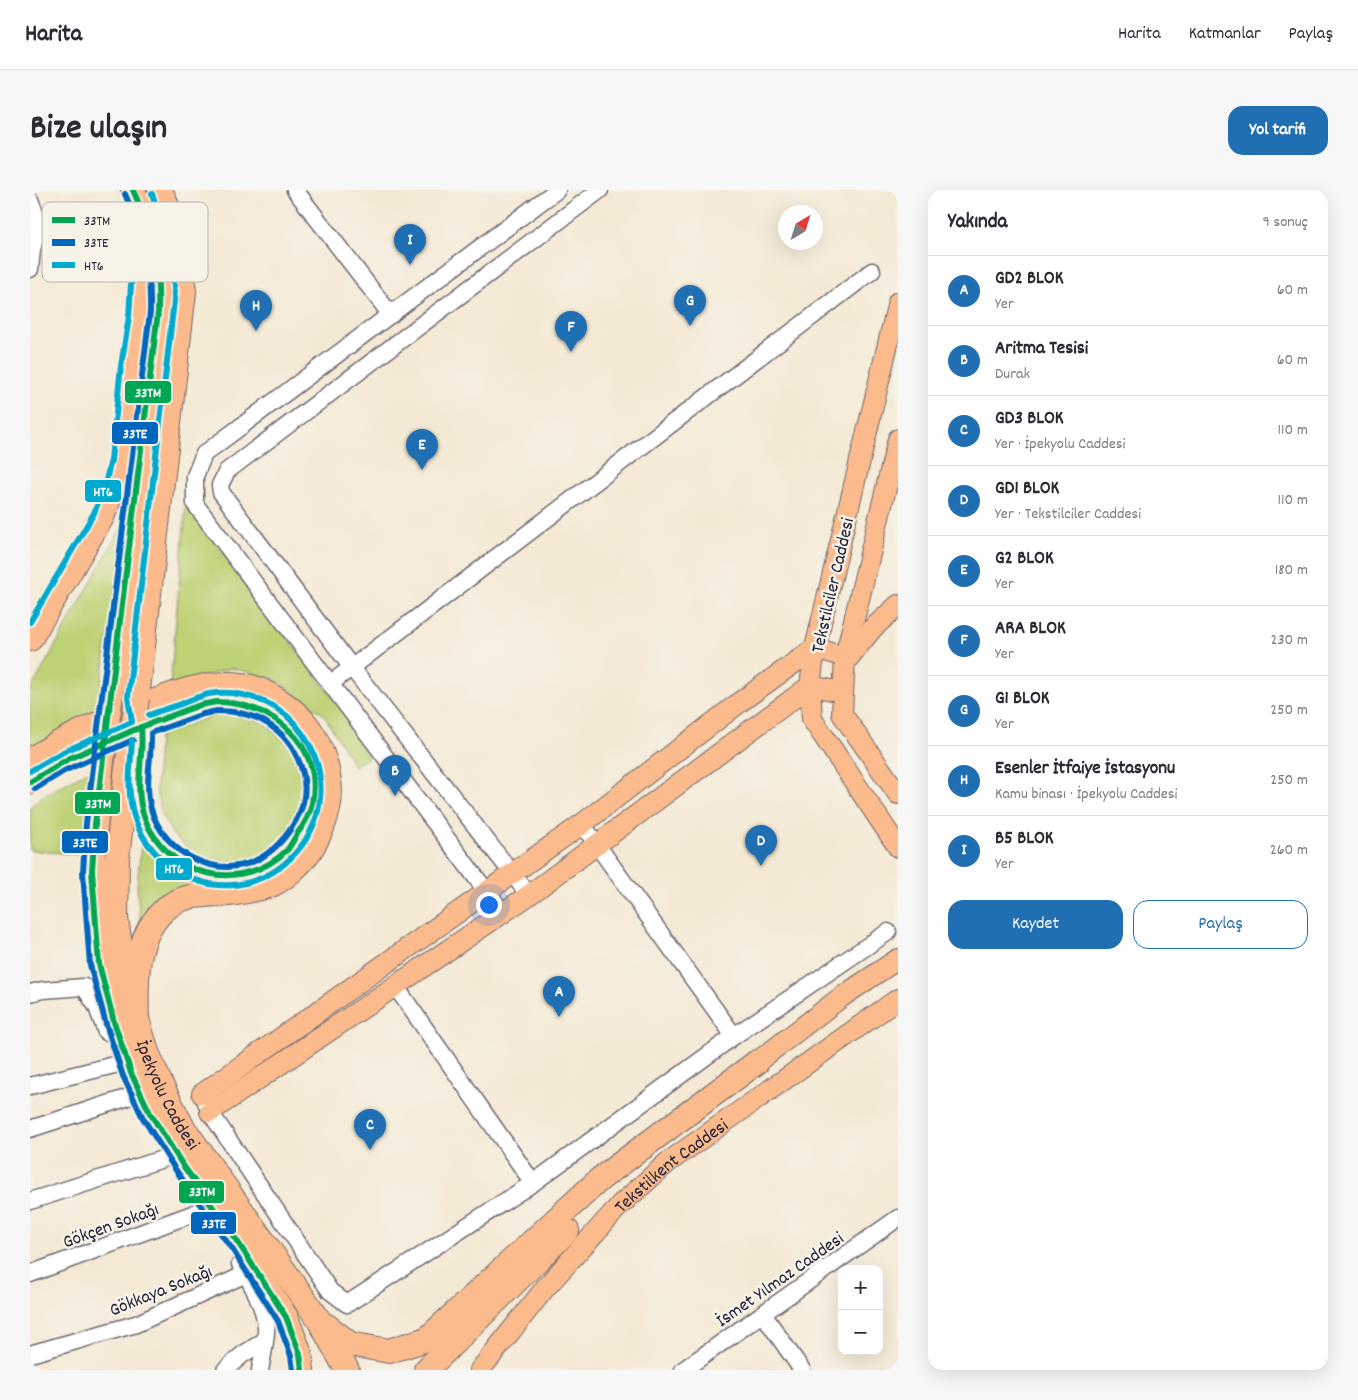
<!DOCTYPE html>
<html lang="tr">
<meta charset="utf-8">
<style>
:root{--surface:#fff;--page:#f7f7f7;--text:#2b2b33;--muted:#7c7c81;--line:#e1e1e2;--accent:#1f6fb2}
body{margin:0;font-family:Dekko,sans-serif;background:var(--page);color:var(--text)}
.controls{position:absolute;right:15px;bottom:15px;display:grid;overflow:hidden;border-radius:10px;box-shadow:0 5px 20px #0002}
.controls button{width:45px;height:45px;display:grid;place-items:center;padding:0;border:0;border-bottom:1px solid var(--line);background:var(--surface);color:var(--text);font:25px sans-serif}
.compass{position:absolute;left:748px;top:15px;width:45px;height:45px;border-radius:50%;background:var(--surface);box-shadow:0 5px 20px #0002;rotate:38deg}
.you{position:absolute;left:458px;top:714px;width:18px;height:18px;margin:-12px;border:4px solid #fff;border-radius:50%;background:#1a73e8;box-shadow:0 0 0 8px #1a73e833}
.badge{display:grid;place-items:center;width:32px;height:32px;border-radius:50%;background:var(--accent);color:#fff;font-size:16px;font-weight:700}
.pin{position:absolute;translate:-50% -41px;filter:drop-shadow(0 1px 2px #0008)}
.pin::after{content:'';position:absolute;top:26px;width:18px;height:15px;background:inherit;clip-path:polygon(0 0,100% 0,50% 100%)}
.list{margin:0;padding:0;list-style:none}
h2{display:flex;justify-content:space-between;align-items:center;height:65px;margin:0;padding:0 20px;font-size:21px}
h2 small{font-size:16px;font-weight:400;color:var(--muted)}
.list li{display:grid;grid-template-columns:32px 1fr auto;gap:15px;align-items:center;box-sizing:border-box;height:70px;padding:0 20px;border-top:1px solid var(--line)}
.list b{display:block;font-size:19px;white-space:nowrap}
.list p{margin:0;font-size:16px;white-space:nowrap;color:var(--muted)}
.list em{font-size:16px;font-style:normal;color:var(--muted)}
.actions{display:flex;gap:10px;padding:15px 20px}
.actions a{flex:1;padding:11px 0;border:1px solid var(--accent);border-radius:15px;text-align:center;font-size:18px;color:var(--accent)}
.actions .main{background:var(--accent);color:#fff}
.map{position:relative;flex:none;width:868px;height:1180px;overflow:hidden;border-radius:15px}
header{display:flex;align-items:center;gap:30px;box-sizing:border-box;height:70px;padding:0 25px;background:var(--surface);border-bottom:1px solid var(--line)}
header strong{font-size:24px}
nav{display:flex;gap:28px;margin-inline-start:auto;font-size:18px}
.intro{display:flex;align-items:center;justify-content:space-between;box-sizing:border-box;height:120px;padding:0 30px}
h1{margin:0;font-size:35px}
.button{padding:12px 22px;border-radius:15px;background:var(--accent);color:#fff;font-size:18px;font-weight:700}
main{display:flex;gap:30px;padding:0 30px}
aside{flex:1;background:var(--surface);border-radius:15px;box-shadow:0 5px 20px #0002}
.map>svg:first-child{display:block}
.grass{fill:#bdd174;stroke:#707a58}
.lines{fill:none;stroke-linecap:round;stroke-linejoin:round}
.minor-casing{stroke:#6c6871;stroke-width:19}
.major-casing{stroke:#6c6871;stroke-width:22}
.highway-casing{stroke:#6c6871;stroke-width:26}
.minor{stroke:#fff;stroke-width:16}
.major{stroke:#fbbb8c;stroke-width:20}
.highway{stroke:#fbbb8c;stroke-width:24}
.highway-bridge-casing{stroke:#6c6871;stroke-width:26;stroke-linecap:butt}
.highway-bridge{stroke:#fbbb8c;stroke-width:24}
.bus-1-casing{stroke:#f7f3e8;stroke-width:10}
.bus-2-casing{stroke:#f7f3e8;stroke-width:10}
.bus-3-casing{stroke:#f7f3e8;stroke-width:10}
.bus-1{stroke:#00a651;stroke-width:6}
.bus-2{stroke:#0065bd;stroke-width:6}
.bus-3{stroke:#00a9ce;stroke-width:6}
.labels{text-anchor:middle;stroke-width:5;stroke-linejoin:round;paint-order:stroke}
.street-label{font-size:19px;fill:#22223b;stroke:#f7f3e8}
.key{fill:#f7f3e8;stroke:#b7b4b4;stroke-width:1}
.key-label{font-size:14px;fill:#22223b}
.line-badge{stroke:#f7f3e8;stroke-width:2}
.badge-label{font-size:14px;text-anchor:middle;font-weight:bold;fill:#fff}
</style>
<header>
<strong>Harita</strong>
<nav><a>Harita</a><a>Katmanlar</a><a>Paylaş</a></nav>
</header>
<div class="intro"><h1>Bize ulaşın</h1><a class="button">Yol tarifi</a></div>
<main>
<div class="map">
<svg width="868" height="1180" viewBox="0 0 868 1180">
<rect width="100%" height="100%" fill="#f7f3e8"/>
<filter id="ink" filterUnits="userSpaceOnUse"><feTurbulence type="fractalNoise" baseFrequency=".02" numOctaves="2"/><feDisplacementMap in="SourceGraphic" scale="10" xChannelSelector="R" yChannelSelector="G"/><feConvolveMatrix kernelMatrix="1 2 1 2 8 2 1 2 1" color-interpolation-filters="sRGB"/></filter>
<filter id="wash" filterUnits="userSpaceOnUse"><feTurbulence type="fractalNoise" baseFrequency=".0096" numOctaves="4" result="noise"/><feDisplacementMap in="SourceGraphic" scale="20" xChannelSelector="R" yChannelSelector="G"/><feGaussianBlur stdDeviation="1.12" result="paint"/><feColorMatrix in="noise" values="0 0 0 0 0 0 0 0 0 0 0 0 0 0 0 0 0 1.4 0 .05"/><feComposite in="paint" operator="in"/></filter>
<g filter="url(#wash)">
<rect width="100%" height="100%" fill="#f4e9d4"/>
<g class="grass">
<path d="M156,314L345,563L324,576L294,525L245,489L201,478L140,497Z"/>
<path d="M95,331L67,524L0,562V501Z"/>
<path d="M205,523L230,529L266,562L275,610L252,653L231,666L208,672L184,670L161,661L143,645L131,624L126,600L129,546L181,526Z"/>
<path d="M60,580L52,665L0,660V617L11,607Z"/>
<path d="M112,646L131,674L162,694L133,710L111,742L107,696Z"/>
</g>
</g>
<g filter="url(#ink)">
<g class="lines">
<defs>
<g id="minor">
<path d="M265,0L361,125"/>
<path d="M0,10L9,33L2,60L0,79"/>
<path d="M300,494L842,81"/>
<path d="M552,634L704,846"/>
<path d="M499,705L322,478L191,302L190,295L197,281L570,0"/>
<path d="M472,722L165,314V286L174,264L527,0"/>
<path d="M366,797L503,993"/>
<path d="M0,803L13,800L54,797L67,817L76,842"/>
<path d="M0,896L88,874"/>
<path d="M176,912L180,922L300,1101L317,1114L503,993L704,846L858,742"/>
<path d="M0,939L99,907"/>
<path d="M0,1011L139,967"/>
<path d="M210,1074C220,1089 235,1118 236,1136C237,1147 232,1169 230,1180"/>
<path d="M0,1084L173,1020"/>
<path d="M733,1124L772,1180"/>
<path d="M0,1164L106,1134L216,1084"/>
<path d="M195,1180L212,1165L234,1151"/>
<path d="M653,1180L868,1028"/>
</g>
<g id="major">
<path d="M868,112L785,458L780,496L782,529L868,657"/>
<path d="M868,249L815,467L812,524L868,604"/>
<path d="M816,471L842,439L868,415"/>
<path d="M727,872L810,808L868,769"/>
<path d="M172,904L552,634L710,512L785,458L815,467"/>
<path d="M180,922L499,705L780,496L813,502"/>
<path id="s1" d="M450,1180L516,1097L590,1015L637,973L868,809"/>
</g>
<g id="highway">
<path d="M0,449L72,327L82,301L90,272L111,96L112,68L109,48"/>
<path d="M84,480L127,142C132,87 128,51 103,0"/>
<path d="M107,508L154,102C150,67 146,31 130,0"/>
<path d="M0,570C42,543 97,520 144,504C171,495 204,488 232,501C250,510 270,524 281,541C290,555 297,575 299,591C304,620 286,660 264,679C258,684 250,691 243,694C235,698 208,703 199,704C175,705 150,703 132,722C104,750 106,792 107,829"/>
<path d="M71,580L63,658L64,716L69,774L84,832L101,883L120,923L152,974L209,1054L256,1127L270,1164L272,1180"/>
<path id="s2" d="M96,585L87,670L86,728L95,789L117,862L131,895L152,936L289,1130L317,1180"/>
<path d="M0,592C31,567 72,554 108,538C127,530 146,524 165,518C172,516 180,512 187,512C241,511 292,555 282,613C280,621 276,630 272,637C249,684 196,700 151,673C118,653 107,619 109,583"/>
<path d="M297,1136L320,1154L359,1161L397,1149L570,989L727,872"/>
<path d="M396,1180L537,1041"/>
</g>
</defs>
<use href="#minor" class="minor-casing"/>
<use href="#major" class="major-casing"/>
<use href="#highway" class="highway-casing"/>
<use href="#minor" class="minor"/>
<use href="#major" class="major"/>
<use href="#highway" class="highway"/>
<defs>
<g id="highway-bridge">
<path d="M71,580L84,480"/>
<path d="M96,585L107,508"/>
</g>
</defs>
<use href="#highway-bridge" class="highway-bridge-casing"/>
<use href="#highway-bridge" class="highway-bridge"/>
<defs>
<g id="bus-1">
<path d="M103,0C122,42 130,76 128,122L65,634L62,681L69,774L84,832L101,883L120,923L152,974L209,1054L256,1127L270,1164L272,1180"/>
<path d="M187,512C241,512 294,554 282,613C280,624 274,635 267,644C264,649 261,655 257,660C231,686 192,692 159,677C137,666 118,644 112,620C105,593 114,565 111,537L170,515Z"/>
<path d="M0,592L38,569L111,537"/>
</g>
<g id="bus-2">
<path d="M95,4C113,44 121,77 120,122L56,633L53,682L60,775L76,834L93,886L113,928L145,979L202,1059L248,1131L261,1166L263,1180"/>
<path d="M187,521C205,521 223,524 238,534C263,549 280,583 273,613C271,623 265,632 260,640C237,673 202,687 164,669C144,660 127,640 121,619C114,594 122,568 121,543L173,524Z"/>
<path d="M5,599L34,581L103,550"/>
</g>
<g id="bus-3">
<path d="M0,432L64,323L74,298L81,270L91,176L99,127L102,78"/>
<path d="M102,550C101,575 96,601 104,626C110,646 124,664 141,677C232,741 341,623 265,534C245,511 209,499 179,504C169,506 160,510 151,514C140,518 129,521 119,525"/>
<path d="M0,581L35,561L102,532L98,507L145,102L135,39L122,4"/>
</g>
</defs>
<use href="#bus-1" class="bus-1-casing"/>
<use href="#bus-2" class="bus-2-casing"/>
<use href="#bus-3" class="bus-3-casing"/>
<use href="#bus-1" class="bus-1"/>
<use href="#bus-2" class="bus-2"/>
<use href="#bus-3" class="bus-3"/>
</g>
</g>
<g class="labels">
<g class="street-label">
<text transform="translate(801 395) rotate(-77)" y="7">Tekstilciler Caddesi</text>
<text dy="7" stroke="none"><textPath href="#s2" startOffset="329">İpekyolu Caddesi</textPath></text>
<text dy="7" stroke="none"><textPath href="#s1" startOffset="281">Tekstilkent Caddesi</textPath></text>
<text transform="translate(80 1034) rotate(-20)" y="7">Gökçen Sokağı</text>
<text transform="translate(749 1088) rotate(-35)" y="7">İsmet Yılmaz Caddesi</text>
<text transform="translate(130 1099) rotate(-22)" y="7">Gökkaya Sokağı</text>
</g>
</g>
<rect x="12" y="12" width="166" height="80" rx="8" class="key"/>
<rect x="22" y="27" width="23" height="6" fill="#00a651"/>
<rect x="22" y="49" width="23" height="7" fill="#0065bd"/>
<rect x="22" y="72" width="23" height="6" fill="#00a9ce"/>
<g class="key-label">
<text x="54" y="35">33TM</text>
<text x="54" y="57">33TE</text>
<text x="54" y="80">HT6</text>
</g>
<g class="line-badge">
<rect x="94" y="190" width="48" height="24" rx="5" fill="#00a651"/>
<rect x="81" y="231" width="48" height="24" rx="5" fill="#0065bd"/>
<rect x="54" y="289" width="38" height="24" rx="5" fill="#00a9ce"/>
<rect x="44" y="601" width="47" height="24" rx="5" fill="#00a651"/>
<rect x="31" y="640" width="48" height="24" rx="5" fill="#0065bd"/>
<rect x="125" y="667" width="38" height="24" rx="5" fill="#00a9ce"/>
<rect x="148" y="990" width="47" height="24" rx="5" fill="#00a651"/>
<rect x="160" y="1021" width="47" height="24" rx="5" fill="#0065bd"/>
</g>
<g class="badge-label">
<text x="118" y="207">33TM</text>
<text x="105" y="248">33TE</text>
<text x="73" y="306">HT6</text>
<text x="68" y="618">33TM</text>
<text x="55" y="657">33TE</text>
<text x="144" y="683">HT6</text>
<text x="172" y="1006">33TM</text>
<text x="184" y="1038">33TE</text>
</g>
</svg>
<div class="controls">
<button>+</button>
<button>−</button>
</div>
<svg class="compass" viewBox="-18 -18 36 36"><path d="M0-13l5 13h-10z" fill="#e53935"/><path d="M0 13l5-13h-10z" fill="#7c7c81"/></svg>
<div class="you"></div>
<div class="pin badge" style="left:529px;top:827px">A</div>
<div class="pin badge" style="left:365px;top:606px">B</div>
<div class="pin badge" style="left:340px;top:960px">C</div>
<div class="pin badge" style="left:731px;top:676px">D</div>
<div class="pin badge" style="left:392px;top:280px">E</div>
<div class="pin badge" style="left:541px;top:162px">F</div>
<div class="pin badge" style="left:660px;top:136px">G</div>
<div class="pin badge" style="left:226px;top:141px">H</div>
<div class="pin badge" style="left:380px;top:75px">I</div>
</div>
<aside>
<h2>Yakında<small>9 sonuç</small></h2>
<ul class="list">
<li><span class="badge">A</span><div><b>GD2 BLOK</b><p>Yer</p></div><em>60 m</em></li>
<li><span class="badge">B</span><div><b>Aritma Tesisi</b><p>Durak</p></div><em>60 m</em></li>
<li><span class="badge">C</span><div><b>GD3 BLOK</b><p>Yer · İpekyolu Caddesi</p></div><em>110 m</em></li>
<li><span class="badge">D</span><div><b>GD1 BLOK</b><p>Yer · Tekstilciler Caddesi</p></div><em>110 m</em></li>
<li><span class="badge">E</span><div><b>G2 BLOK</b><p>Yer</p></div><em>180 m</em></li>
<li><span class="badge">F</span><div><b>ARA BLOK</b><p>Yer</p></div><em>230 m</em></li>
<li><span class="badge">G</span><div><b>G1 BLOK</b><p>Yer</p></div><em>250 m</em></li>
<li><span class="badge">H</span><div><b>Esenler İtfaiye İstasyonu</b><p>Kamu binası · İpekyolu Caddesi</p></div><em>250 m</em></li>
<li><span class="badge">I</span><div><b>B5 BLOK</b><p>Yer</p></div><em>260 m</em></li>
</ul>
<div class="actions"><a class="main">Kaydet</a><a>Paylaş</a></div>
</aside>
</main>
